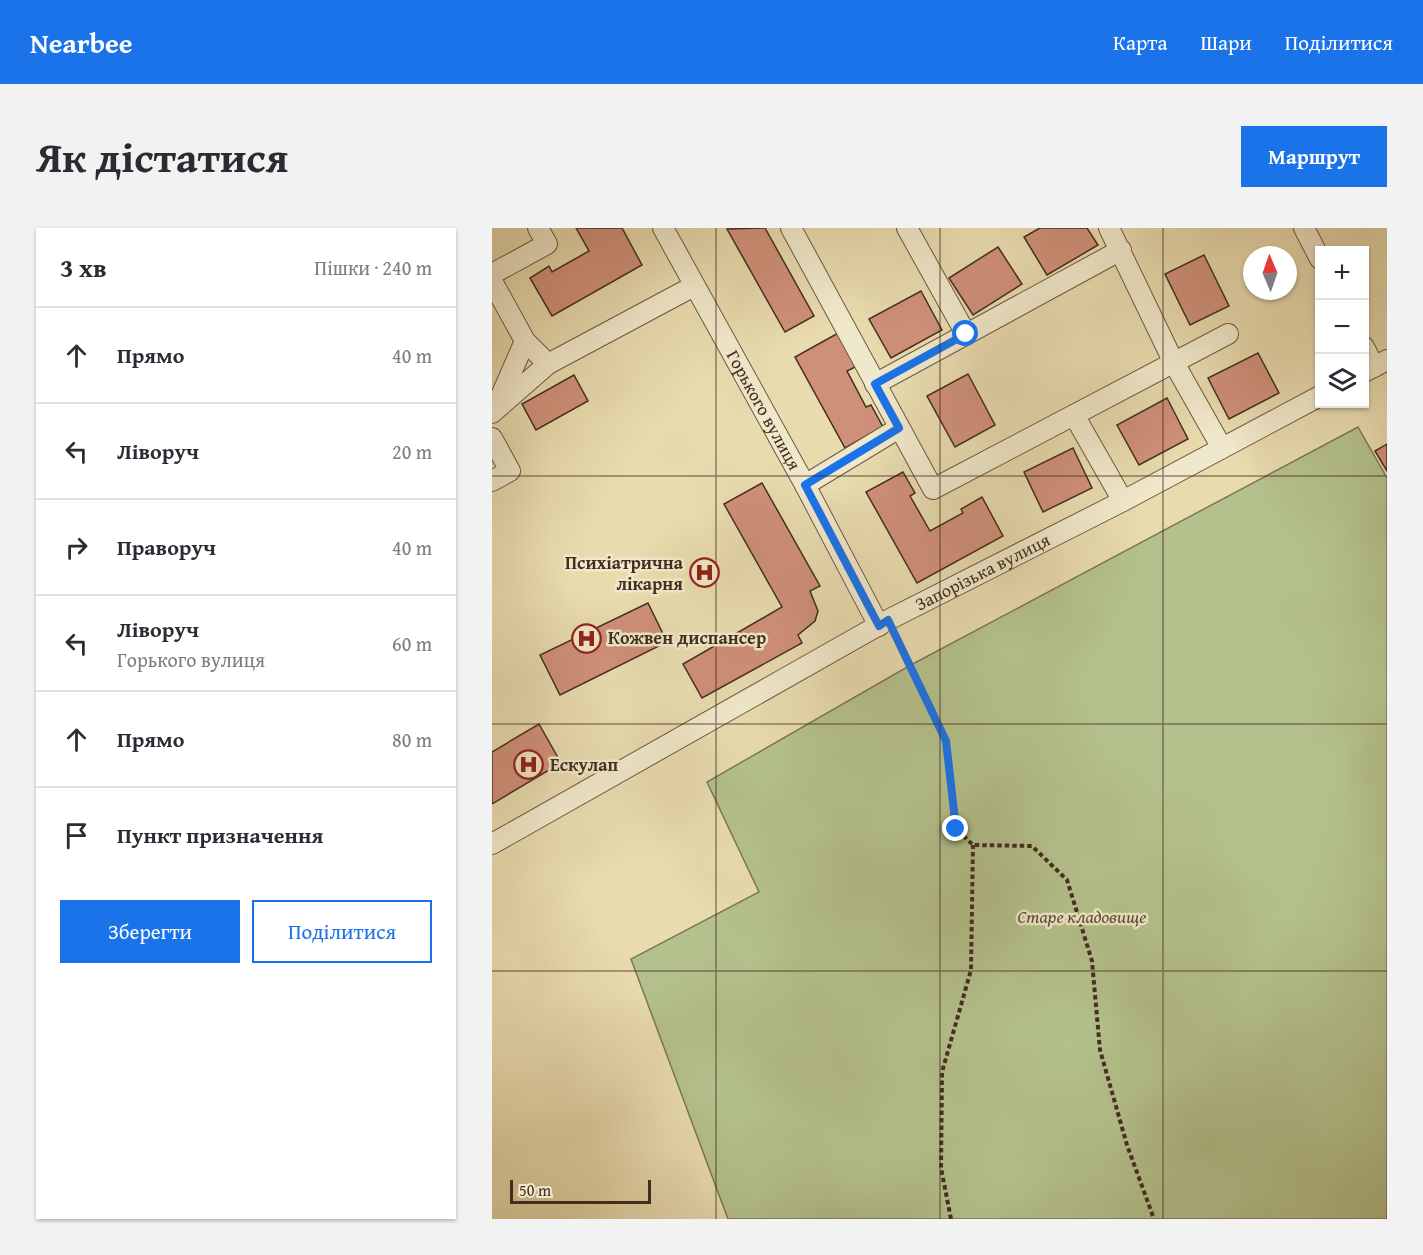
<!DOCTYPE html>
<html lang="uk">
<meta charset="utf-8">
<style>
:root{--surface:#fff;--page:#f2f2f3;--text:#2b2b33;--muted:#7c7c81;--line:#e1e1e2;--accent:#1a73e8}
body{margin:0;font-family:"Gentium Book Plus",serif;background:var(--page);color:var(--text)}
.controls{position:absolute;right:18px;top:18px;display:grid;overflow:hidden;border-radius:0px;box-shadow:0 2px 4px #0004}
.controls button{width:54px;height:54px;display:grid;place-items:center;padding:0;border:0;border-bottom:2px solid var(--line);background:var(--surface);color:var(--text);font:30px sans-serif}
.compass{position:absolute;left:751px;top:18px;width:54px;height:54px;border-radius:50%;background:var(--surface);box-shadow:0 2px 4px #0004;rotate:358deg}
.scale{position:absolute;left:18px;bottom:15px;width:141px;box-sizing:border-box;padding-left:6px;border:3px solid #432d1f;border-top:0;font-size:16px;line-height:21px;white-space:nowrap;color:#432d1f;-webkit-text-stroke:4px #f0e8ca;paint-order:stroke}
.stop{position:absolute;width:18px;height:18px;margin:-14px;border:4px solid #1a73e8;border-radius:50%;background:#fff}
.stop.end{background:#1a73e8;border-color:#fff;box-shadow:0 2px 6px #0008}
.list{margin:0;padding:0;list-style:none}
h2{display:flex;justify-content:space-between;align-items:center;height:78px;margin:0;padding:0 24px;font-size:26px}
h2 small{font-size:20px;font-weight:400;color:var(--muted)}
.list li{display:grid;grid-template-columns:39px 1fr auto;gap:18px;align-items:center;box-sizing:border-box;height:96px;padding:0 24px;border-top:2px solid var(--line)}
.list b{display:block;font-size:22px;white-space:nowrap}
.list p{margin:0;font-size:20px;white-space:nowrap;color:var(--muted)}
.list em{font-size:20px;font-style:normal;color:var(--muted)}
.actions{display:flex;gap:12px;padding:18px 24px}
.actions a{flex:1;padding:14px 0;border:2px solid var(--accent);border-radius:0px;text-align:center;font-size:21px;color:var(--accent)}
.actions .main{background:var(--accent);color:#fff}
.icon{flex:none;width:33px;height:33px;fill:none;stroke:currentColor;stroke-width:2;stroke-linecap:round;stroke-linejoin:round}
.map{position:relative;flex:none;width:895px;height:991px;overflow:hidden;border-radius:0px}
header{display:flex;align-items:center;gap:36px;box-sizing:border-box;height:84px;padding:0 30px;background:var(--accent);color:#fff}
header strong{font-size:28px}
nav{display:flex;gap:33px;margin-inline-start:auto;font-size:21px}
.intro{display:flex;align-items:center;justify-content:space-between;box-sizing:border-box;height:144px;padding:0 36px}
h1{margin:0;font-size:42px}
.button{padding:15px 27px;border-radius:0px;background:var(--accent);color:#fff;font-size:21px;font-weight:700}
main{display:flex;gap:36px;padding:0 36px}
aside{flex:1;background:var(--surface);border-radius:0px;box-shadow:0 2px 4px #0004}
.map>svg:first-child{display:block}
.green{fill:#b4c18c;stroke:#7c7756;stroke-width:1.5}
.building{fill:#cf9079;stroke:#432d1f;stroke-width:1.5}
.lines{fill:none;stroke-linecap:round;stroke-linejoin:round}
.minor-casing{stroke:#6c5843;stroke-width:22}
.path{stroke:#432d1f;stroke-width:4;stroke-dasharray:4.5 3;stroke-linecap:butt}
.minor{stroke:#f0e8ca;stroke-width:20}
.route{stroke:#1a73e8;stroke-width:8}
.grid{fill:none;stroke:#432d1f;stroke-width:1.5;stroke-opacity:0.55}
.labels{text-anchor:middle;stroke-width:5;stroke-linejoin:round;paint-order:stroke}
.street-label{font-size:18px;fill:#432d1f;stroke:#f0e8ca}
.poi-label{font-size:18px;font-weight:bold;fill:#432d1f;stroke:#f0e8ca;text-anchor:start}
.park-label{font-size:18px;font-style:italic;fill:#5a4b35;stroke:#f0e8ca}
</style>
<header>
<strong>Nearbee</strong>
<nav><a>Карта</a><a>Шари</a><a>Поділитися</a></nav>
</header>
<div class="intro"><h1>Як дістатися</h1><a class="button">Маршрут</a></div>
<main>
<aside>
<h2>3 хв<small>Пішки · 240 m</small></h2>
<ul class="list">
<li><svg class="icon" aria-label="ahead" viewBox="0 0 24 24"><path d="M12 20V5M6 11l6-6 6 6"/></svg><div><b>Прямо</b></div><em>40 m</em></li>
<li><svg class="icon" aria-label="left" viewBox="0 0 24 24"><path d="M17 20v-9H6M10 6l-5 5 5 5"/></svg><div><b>Ліворуч</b></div><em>20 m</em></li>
<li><svg class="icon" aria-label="right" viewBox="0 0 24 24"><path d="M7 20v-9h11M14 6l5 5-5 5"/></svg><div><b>Праворуч</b></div><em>40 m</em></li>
<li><svg class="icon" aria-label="left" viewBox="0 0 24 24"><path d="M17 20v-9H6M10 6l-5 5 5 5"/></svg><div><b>Ліворуч</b><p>Горького вулиця</p></div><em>60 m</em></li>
<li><svg class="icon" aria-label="ahead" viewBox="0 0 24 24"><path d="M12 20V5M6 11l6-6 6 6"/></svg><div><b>Прямо</b></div><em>80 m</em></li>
<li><svg class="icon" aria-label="arrive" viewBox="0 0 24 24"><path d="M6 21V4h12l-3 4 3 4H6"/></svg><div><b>Пункт призначення</b></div></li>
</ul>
<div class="actions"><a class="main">Зберегти</a><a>Поділитися</a></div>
</aside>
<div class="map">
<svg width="895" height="991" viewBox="0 0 895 991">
<rect width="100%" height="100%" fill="#e8dbae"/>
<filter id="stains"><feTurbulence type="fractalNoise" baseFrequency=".00333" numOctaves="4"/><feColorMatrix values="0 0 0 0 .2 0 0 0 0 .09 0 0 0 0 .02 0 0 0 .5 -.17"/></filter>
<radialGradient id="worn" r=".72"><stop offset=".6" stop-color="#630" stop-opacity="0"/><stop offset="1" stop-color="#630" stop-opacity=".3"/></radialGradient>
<path class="green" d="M866,199L895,250V991H236L139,731L267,664L215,554L417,438Z"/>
<g class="building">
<path d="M84,0H130L150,37L60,88L38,50L57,38L60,44L97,23Z"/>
<path d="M273,0L322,88L293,104L235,1Z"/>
<path d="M548,0H595L606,17L555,47L532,9Z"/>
<path d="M506,19L530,56L481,87L457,50Z"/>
<path d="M712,27L737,78L698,97L673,46Z"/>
<path d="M429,63L450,102L399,130L377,91Z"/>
<path d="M348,104L367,137L355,143L374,179L379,177L391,199L353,220L303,129Z"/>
<path d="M766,125L787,165L737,191L716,150Z"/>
<path d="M476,146L503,197L463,219L435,168Z"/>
<path d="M82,147L96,173L44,202L30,176Z"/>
<path d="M675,170L696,211L647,237L625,197Z"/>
<path d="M895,216V243L883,223Z"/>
<path d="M581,220L600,260L551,284L532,244Z"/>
<path d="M411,244L423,265L418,268L438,303L471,285L469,281L490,269L511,308L425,355L374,264Z"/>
<path d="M270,255L328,358L318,363L326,383L323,393L306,407L310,415L210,470L191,436L290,379L232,276Z"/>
<path d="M156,375L175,414L68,467L48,427Z"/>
<path d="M47,496L69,535L0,576V524Z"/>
</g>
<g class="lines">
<defs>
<g id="minor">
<path id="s1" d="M171,0L313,257L387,398"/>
<path d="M299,0L441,261L736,106"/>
<path d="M415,0L474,106"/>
<path d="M617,0L682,135L730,220"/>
<path d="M812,0L828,31"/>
<path d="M0,46L55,16L46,0"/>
<path d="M0,53L33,113L56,136"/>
<path d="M872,119L882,139"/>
<path d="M872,144L895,132"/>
<path d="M383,156L629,22"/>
<path d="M5,177L33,113"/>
<path d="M0,185L56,136L202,58"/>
<path d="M582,187L631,273"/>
<path d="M0,210L18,243L0,253"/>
<path d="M313,257L407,200"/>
<path id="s2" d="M0,616L396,392L631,273L828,168"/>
</g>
</defs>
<use href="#minor" class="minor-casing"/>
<g class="path">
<path d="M403,406L455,513L464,601L481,617L540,618L575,652L600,733L608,822L635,917L662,991"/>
<path d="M459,991L449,940L450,844L479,742L481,617"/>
</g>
<use href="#minor" class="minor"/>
</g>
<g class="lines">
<path class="route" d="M464,601L454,513L396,392L387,398L313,257L407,200L383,156L474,106"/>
</g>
<path class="grid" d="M224,0V991M448,0V991M671,0V991M0,248H895M0,496H895M0,743H895"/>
<defs>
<symbol id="hospital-ring" viewBox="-11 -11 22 22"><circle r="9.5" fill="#f0e8ca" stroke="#8f2418" stroke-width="1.5"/><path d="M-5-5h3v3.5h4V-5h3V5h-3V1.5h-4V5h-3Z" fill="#8f2418"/></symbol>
</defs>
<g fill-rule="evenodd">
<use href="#hospital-ring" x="196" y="328" width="33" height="33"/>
<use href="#hospital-ring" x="78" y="394" width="33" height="33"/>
<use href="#hospital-ring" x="20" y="520" width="33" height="33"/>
</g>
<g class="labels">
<g class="street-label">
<text dy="6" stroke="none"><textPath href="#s1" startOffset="208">Горького вулиця</textPath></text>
<text dy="6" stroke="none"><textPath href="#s2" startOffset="561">Запорізька вулиця</textPath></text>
</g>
<g class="poi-label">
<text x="191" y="341" text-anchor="end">Психіатрична<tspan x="191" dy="21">лікарня</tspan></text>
<text x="116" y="416">Кожвен диспансер</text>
<text x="58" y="543">Ескулап</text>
</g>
<g class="park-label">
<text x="590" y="695">Старе кладовище</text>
</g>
</g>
<rect width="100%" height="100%" filter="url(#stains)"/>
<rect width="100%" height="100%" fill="url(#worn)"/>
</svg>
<div class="controls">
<button>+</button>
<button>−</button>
<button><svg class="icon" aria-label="layers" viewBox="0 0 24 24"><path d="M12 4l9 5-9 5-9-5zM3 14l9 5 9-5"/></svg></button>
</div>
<svg class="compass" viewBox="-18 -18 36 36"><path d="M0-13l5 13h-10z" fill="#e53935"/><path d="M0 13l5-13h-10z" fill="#7c7c81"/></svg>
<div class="scale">50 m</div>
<div class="stop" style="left:474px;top:106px"></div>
<div class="stop end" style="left:464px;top:601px"></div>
</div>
</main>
